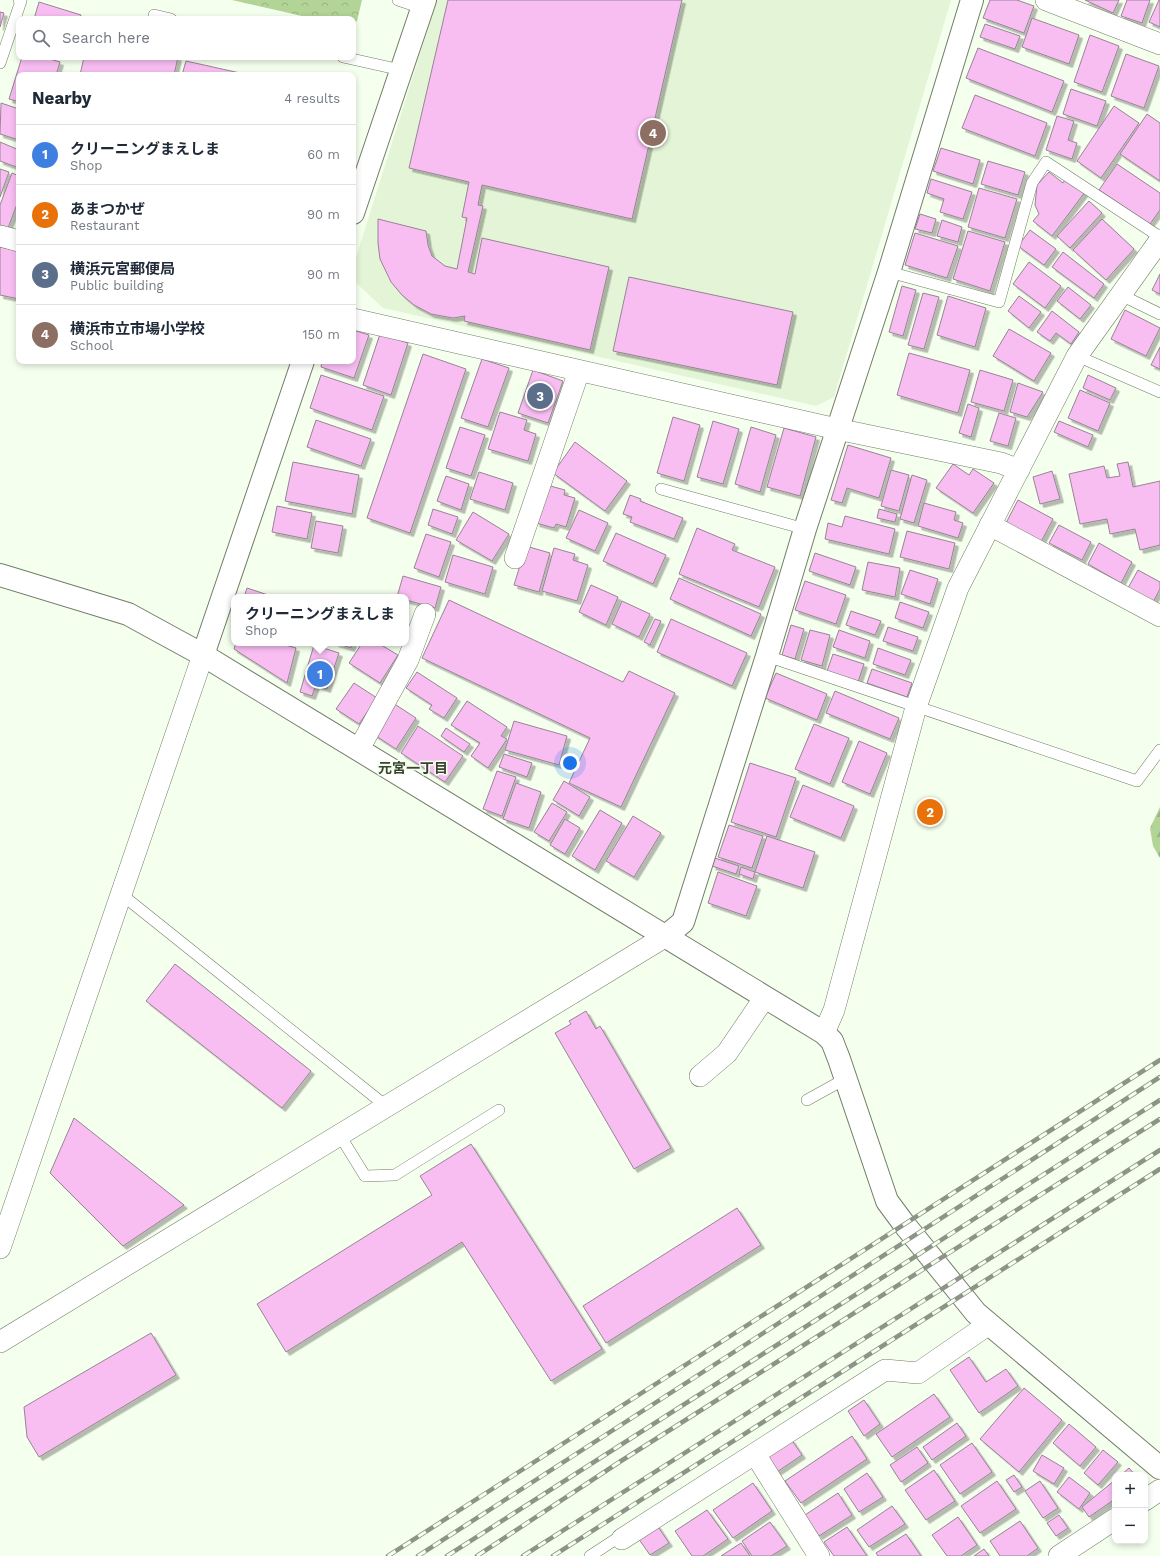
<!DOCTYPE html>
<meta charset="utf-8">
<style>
:root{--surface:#fff;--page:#f6f6f7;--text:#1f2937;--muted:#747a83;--line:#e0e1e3;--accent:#0b8043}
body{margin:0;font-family:"Work Sans","Noto Sans JP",sans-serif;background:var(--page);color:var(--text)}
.controls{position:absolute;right:12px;bottom:12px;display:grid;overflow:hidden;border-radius:8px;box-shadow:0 2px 6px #0003}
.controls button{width:36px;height:36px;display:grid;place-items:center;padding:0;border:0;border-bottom:1px solid var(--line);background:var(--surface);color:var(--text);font:20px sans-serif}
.you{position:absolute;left:570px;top:763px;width:14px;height:14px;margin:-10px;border:3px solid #fff;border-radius:50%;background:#1a73e8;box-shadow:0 0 0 6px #1a73e833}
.badge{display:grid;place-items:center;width:26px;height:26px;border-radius:50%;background:var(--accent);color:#fff;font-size:13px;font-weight:700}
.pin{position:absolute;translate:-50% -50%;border:2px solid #fff;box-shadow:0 1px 4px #0006}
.popup{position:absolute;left:231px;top:594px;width:178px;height:52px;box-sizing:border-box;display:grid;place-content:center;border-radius:8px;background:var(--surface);filter:drop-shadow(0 1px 3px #0005);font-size:13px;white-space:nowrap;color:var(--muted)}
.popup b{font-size:15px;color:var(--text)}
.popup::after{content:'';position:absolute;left:50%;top:100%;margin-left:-8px;border:8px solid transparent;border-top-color:var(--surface)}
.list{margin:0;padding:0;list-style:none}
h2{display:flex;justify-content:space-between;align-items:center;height:52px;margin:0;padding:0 16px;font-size:17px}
h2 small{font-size:13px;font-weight:400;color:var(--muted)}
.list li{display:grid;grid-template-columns:26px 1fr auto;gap:12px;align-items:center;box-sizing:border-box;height:60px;padding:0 16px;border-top:1px solid var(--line)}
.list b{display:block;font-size:15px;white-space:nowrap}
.list p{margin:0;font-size:13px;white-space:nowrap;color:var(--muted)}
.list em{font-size:13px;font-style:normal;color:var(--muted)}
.icon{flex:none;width:22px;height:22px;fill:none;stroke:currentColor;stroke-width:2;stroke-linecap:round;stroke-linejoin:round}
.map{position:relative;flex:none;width:1160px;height:1556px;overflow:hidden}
.search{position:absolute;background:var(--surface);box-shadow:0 2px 6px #0003;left:16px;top:16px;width:340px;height:44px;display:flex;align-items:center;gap:10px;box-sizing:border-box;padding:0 14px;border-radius:8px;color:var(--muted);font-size:15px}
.panel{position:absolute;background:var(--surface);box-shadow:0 2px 6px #0003;left:16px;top:72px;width:340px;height:292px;border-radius:8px}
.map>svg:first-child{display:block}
.built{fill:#e4f4d7}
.forest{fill:url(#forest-firs)}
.park{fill:url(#park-crowns)}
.building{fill:#f8bef2;stroke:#968494;filter:url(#shadow)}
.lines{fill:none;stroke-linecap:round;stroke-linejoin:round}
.service-casing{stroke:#727d69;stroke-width:12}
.minor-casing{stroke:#727d69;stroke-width:22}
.tertiary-casing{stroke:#727d69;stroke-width:24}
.service{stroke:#fff;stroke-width:11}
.minor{stroke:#fff;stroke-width:21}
.tertiary{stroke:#fff;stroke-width:22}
.rail-casing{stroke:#8d9487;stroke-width:4.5}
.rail{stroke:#f5ffed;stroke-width:3;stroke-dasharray:9;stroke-linecap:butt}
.labels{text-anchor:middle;stroke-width:3;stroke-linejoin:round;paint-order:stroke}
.neighbourhood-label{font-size:14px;font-weight:bold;fill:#394331;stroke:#f5ffed}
</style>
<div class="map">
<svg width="1160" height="1556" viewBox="0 0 1160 1556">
<defs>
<pattern id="forest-firs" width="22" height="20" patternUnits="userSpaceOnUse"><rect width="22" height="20" fill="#b2d496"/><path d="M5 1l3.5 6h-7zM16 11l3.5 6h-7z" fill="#98b580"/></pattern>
<pattern id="park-crowns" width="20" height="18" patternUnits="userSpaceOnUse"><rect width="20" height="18" fill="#b2d496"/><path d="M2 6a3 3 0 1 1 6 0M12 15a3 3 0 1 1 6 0" fill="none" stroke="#98b580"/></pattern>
<filter id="shadow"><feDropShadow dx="3.5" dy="3.5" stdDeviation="0" flood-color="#0004"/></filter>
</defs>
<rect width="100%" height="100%" fill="#f5ffed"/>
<path class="built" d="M437,0H951L834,397L816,406L383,308L353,280V267Z"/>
<path class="forest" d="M1160,807V858L1153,846L1150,828Z"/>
<path class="park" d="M232,0H362L357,21L353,24V19H315Z"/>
<g class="building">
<path d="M448,0H682L632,219L482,185L478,205L483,206L468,272L475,274L482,238L609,267L590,350L464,321L465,316L453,318L431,314L414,305L402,295L391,282L380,259L378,243V219L426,231L428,245L432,256L445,266L457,269L467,218L462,217L469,182L409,168Z"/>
<path d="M990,0H1017L1034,6L1024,33L983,18Z"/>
<path d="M1085,0H1119L1113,13Z"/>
<path d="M1127,0H1150L1142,23L1121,16Z"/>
<path d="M1159,0H1160V27L1149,22Z"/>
<path d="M39,2L81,15L80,19H34Z"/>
<path d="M0,12L4,13L0,27Z"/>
<path d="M1032,18L1079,35L1069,64L1022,47Z"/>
<path d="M985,24L1020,36L1015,49L980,37Z"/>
<path d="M1090,35L1119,46L1102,92L1074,82Z"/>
<path d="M978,48L1064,81L1052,112L966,78Z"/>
<path d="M1126,54L1159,66L1144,108L1111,96Z"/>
<path d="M22,57H43L60,62L56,75H19V102L9,99Z"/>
<path d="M84,57H178L174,75H80Z"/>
<path d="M186,61L249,75H182Z"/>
<path d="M1071,89L1106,101L1097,126L1063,114Z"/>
<path d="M975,95L1047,123L1035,156L962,128Z"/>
<path d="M1,103L19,109V140L0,134Z"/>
<path d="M1114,106L1139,123L1101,178L1077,161Z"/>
<path d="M1147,114L1160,123V181L1120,154Z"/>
<path d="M1057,116L1074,121L1068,140L1077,143L1072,159L1046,150Z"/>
<path d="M0,142L19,150V168L0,161Z"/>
<path d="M941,148L980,160L973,184L933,171Z"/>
<path d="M988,161L1025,172L1018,195L981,184Z"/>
<path d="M1117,164L1160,193V210L1150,224L1099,190Z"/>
<path d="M0,169L9,172L0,197Z"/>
<path d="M1049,172L1063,183L1066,178L1085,192L1052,236L1033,221L1039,214L1035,205L1037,185Z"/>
<path d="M12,173L19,176V199L8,228L0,225V205Z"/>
<path d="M931,179L972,192L963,219L940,212L944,199L927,193Z"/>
<path d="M979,188L1017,199L1005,238L968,227Z"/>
<path d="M1089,201L1102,213L1070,248L1057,236Z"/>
<path d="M920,214L936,219L932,233L915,229Z"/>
<path d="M1102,219L1134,249L1106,280L1073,250Z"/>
<path d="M942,220L962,227L958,242L937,236Z"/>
<path d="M1030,230L1056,249L1044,265L1018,246Z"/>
<path d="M968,231L1005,242L990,291L953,279Z"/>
<path d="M915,233L958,246L947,278L905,265Z"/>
<path d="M0,247L19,251V299L0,295Z"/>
<path d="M1063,252L1104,284L1094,298L1052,267Z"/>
<path d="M1029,262L1061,286L1045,308L1013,284Z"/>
<path d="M1160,274V294L1152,290Z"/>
<path d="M629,277L793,312L777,385L613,351Z"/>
<path d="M902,286L916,290L903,336L889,332Z"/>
<path d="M1068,287L1091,305L1080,319L1057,301Z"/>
<path d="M923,293L939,297L924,349L908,345Z"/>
<path d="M948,296L986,308L975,347L937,335Z"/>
<path d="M1019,296L1041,312L1029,328L1008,311Z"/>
<path d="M1125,310L1160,328L1146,356L1111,339Z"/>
<path d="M1052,311L1079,332L1071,344L1056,333L1050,341L1037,332Z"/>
<path d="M1009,329L1051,353L1034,381L993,356Z"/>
<path d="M353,330L369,335L354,378L321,367L322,361H353Z"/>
<path d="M380,334L408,343L391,395L363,385Z"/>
<path d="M1160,347V369L1151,365Z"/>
<path d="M909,353L970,370L958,413L897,395Z"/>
<path d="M423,354L466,369L410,533L367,518Z"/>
<path d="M482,359L509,368L488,427L461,418Z"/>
<path d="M533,370L563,381L548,423L518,413Z"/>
<path d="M980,370L1013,380L1004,411L971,402Z"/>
<path d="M321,375L384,396L372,430L310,408Z"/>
<path d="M1088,375L1116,388L1110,400L1083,388Z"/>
<path d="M1018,383L1043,392L1027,417L1010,412Z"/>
<path d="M1080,390L1110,403L1098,431L1068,418Z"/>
<path d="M968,404L979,408L971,437L959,433Z"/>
<path d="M500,412L527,420L524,430L536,434L528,461L488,449Z"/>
<path d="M999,413L1016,418L1008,446L990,441Z"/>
<path d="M673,417L700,425L684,481L657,473Z"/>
<path d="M316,420L371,439L361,466L307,447Z"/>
<path d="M713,421L739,429L723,484L697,477Z"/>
<path d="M1059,421L1093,435L1088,447L1054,432Z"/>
<path d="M460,427L485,435L471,476L446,468Z"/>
<path d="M751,427L776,435L760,492L735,484Z"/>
<path d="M784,428L816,437L800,496L767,487Z"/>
<path d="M575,442L627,481L605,511L553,473Z"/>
<path d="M848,445L891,458L879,498L847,488L842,503L831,500Z"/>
<path d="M293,462L359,475L352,514L285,501Z"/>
<path d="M1128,462L1133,487L1160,481V545L1140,550L1135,529L1110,534L1107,519L1080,524L1069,474L1104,466L1107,478L1120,476L1117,464Z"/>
<path d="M953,464L969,475L973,469L994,483L973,513L936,488Z"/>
<path d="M891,470L909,475L899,511L881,506Z"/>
<path d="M1052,471L1060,499L1040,504L1033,477Z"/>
<path d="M479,472L513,483L505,510L470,499Z"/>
<path d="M912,475L927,480L914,523L900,519Z"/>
<path d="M446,476L469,484L461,510L437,501Z"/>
<path d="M547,485L565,490L564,495L575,498L566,527L556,524L554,528L536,523Z"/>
<path d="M630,495L641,499L640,501L683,518L674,539L630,522L632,517L623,514Z"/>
<path d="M1018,500L1053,519L1041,542L1006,523Z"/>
<path d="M924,503L956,512L954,520L963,523L958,538L918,526Z"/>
<path d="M277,506L312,513L307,539L272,532Z"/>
<path d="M433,509L458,517L452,534L428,525Z"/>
<path d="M879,509L897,514L895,522L877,518Z"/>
<path d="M579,510L608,523L595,551L566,538Z"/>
<path d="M473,512L509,534L492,561L456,540Z"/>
<path d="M845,516L895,529L889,554L825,539L828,523L842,527Z"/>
<path d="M316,521L343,526L338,553L311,548Z"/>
<path d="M1059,525L1091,542L1082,560L1049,543Z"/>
<path d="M697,528L735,544L732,550L775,567L759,607L679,574Z"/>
<path d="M907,531L955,543L949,569L900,557Z"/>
<path d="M616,533L666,555L653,584L603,561Z"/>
<path d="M426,534L451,542L439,577L414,568Z"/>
<path d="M1099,543L1132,562L1121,583L1088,564Z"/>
<path d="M526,546L550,553L539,592L514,585Z"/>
<path d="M554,548L575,554L573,560L588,565L577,601L542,591Z"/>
<path d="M815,553L856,567L850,585L809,571Z"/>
<path d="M453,555L493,567L485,594L445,582Z"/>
<path d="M868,562L900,568L895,597L862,590Z"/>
<path d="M910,570L938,579L930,604L901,594Z"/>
<path d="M1138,570L1160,582V589L1153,602L1128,588Z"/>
<path d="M403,576L441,587L435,608L406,600V597H397Z"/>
<path d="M679,578L761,614L751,636L670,599Z"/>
<path d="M805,581L846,595L836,624L795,610Z"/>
<path d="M591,585L618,597L606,625L579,612Z"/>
<path d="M247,588L274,597H244Z"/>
<path d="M449,600L623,682L629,671L675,693L621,807L569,783L590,738L422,658Z"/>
<path d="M622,601L650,614L639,637L612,624Z"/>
<path d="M900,602L929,612L923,628L895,618Z"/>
<path d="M851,611L881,621L875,635L846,625Z"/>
<path d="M655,619L661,621L650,645L644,642Z"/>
<path d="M671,619L747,653L732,686L657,652Z"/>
<path d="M791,625L804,629L795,659L782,655Z"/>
<path d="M888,627L918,637L913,651L883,641Z"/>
<path d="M810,630L830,635L822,666L801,660Z"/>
<path d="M839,630L870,641L865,658L833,647Z"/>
<path d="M236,643H279L296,648L287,683L234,649Z"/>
<path d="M335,643H353L351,648Z"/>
<path d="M362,643H378L398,655L380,683L349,663Z"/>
<path d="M314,645L339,653L327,689L316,685L312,696L300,692Z"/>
<path d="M878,648L911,660L905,675L873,664Z"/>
<path d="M833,654L864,664L858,682L827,671Z"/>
<path d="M872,669L912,683L907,697L867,683Z"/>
<path d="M417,672L457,698L444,718L429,709L432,705L406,688Z"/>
<path d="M776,673L827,694L817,720L765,698Z"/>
<path d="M354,683L377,698L359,724L336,709Z"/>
<path d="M835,691L899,718L890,739L826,713Z"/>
<path d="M467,701L507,727L501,736L507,739L488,768L471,756L480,743L451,725Z"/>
<path d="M393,703L416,718L396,749L373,734Z"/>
<path d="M514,721L567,736L559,765L505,750Z"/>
<path d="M814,724L849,738L830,784L795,769Z"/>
<path d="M418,726L463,756L445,782L401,753Z"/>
<path d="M446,728L470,744L464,752L441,736Z"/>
<path d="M859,741L887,753L870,794L842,782Z"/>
<path d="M504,754L532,763L527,777L499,767Z"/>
<path d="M750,763L796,778L776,837L731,822Z"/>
<path d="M497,771L516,777L502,816L483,809Z"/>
<path d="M564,781L590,797L579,816L553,800Z"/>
<path d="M516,783L541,792L529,828L503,819Z"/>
<path d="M803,785L854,806L841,838L790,817Z"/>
<path d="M552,803L567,812L549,841L534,832Z"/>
<path d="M600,810L622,823L595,870L572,856Z"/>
<path d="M633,816L661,833L634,877L606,861Z"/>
<path d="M565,819L580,828L565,854L550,845Z"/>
<path d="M729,825L763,836L752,868L718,857Z"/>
<path d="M767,836L815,852L803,888L755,872Z"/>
<path d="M715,858L739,866L736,874L712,866Z"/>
<path d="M741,867L755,872L753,879L739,874Z"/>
<path d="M718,872L757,886L746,916L708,903Z"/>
<path d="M175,964L311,1071L282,1108L146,1001Z"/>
<path d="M586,1011L596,1029L600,1026L671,1148L634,1169L555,1033L571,1024L569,1021Z"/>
<path d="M74,1118L184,1205L123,1246L50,1173Z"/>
<path d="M471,1144L602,1349L551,1381L462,1242L286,1352L257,1304L432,1195L420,1176Z"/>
<path d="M737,1208L761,1245L606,1343L583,1306Z"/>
<path d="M151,1333L176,1375L39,1457L27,1437L24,1407Z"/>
<path d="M969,1357L986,1382L1006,1369L1018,1386L979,1413L950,1370Z"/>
<path d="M1024,1388L1062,1420L1019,1472L980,1439Z"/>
<path d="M934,1394L950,1417L892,1457L876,1434Z"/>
<path d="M864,1400L880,1424L864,1436L848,1411Z"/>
<path d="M957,1423L966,1436L932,1460L923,1447Z"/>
<path d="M1069,1424L1096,1447L1080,1466L1053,1443Z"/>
<path d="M852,1436L867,1459L801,1503L785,1481Z"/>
<path d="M791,1439L802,1455L774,1474L763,1457Z"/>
<path d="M972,1443L992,1472L960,1494L940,1465Z"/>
<path d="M917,1447L928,1463L901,1482L890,1465Z"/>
<path d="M1103,1450L1118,1462L1098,1485L1084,1473Z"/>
<path d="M1042,1455L1064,1468L1054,1484L1033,1471Z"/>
<path d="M1129,1468L1135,1475H1121Z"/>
<path d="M934,1470L955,1501L926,1520L905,1490Z"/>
<path d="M867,1473L883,1497L859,1512L844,1489Z"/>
<path d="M1014,1475L1022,1487L1014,1492L1006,1480Z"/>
<path d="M1069,1477L1090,1493L1079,1509L1057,1492Z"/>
<path d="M1115,1480V1499L1089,1517L1082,1507Z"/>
<path d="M997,1481L1016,1509L980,1533L961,1506Z"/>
<path d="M1040,1481L1058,1508L1043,1518L1025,1491Z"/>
<path d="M753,1483L772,1511L733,1538L713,1510Z"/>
<path d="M838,1493L852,1515L819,1536L805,1515Z"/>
<path d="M892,1506L905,1524L869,1547L857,1530Z"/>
<path d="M707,1510L728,1539L703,1556H692L675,1531Z"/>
<path d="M1059,1515L1068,1528L1056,1536L1047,1523Z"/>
<path d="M958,1517L977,1545L961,1556H947L932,1535Z"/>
<path d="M1020,1521L1038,1548L1027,1556H1000L990,1541Z"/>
<path d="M770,1522L787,1546L771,1556H752L742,1541Z"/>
<path d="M657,1525L669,1543L650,1555L638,1538Z"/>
<path d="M847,1527L867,1556H834L824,1542Z"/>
<path d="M906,1534L921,1556H878L876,1553Z"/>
<path d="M741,1543L750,1556H721Z"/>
<path d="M984,1549L989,1556H974Z"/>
</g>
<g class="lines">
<defs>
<g id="service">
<path d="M398,0L422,8"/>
<path d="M154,15L171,19"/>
<path d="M343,57L401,70"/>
<path d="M0,63L21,1L19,0"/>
<path d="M889,272L999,302L1032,183L1046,162L1160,237"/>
<path d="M1121,295L1160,314"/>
<path d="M1077,356L1160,392"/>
<path d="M661,489L805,529"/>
<path d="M767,656L1137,781L1160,750"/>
<path d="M121,894L386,1106"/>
<path d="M807,1100L845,1079"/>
<path d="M339,1134L365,1176L395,1175L499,1110"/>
<path d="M590,1556L616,1539H622"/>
</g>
<g id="minor">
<path d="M1046,0L1160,44"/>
<path d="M0,236L19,241"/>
<path d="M353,319L837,429L1001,463L1019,470"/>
<path d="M990,525L1160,616"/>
<path d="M515,558L579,371"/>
<path d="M359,749L408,660L425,614"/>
<path d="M824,1033L834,1010L916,707L958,588L1077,356L1160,240"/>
<path d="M700,1076L727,1053L765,997"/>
<path d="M0,1248L203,655"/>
<path d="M0,1342L666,936"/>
<path d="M755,1454L819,1556"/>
<path d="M1145,1500L1160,1490"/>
<path d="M622,1539L885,1370L918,1373L989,1324"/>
<path d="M1059,1556L1115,1519"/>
</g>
<g id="tertiary">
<path d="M353,213L425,0"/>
<path d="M0,575L128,614L203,655L824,1033L832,1041L839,1059L887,1201L904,1224L976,1313L1160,1468"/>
<path d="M203,655L303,361"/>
<path d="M666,936L683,922L767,656L805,529L889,272L972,0"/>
</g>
</defs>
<use href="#service" class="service-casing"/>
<use href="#minor" class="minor-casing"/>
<use href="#tertiary" class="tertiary-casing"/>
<use href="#service" class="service"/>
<use href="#minor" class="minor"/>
<use href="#tertiary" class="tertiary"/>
<defs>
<g id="rail">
<path d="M388,1556L1160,1060"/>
<path d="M418,1556L1160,1077"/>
<path d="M447,1556L1160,1100"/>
<path d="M477,1556L621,1461L1160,1119"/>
<path d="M523,1556L1160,1150"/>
<path d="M553,1556L1160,1169"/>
</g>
</defs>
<use href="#rail" class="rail-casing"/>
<use href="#rail" class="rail"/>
</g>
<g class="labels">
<g class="neighbourhood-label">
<text x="413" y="773">元宮一丁目</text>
</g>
</g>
</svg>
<div class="controls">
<button>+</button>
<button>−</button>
</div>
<div class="you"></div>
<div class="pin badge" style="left:320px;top:674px;background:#3f7fe0">1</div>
<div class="popup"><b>クリーニングまえしま</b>Shop</div>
<div class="pin badge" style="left:930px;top:812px;background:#e8710a">2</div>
<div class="pin badge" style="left:540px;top:396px;background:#5c6f8a">3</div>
<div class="pin badge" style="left:653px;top:133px;background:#8d6e63">4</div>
<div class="search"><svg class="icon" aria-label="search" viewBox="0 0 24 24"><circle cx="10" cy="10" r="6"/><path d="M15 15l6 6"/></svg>Search here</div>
<section class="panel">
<h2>Nearby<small>4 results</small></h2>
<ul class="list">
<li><span class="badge" style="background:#3f7fe0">1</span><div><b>クリーニングまえしま</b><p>Shop</p></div><em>60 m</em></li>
<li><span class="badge" style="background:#e8710a">2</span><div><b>あまつかぜ</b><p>Restaurant</p></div><em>90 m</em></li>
<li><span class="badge" style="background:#5c6f8a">3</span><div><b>横浜元宮郵便局</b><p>Public building</p></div><em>90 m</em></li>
<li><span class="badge" style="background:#8d6e63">4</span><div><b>横浜市立市場小学校</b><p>School</p></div><em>150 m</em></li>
</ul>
</section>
</div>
